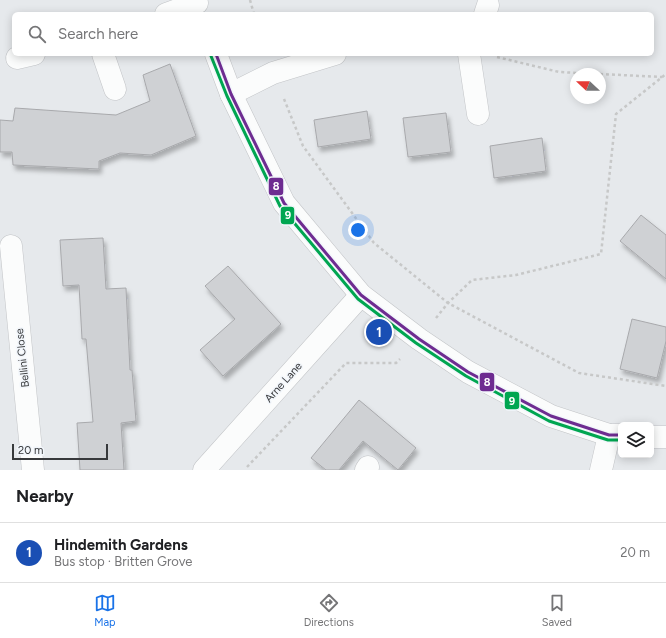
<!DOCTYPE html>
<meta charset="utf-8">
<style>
:root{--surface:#fff;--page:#f2f2f2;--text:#202124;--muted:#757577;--line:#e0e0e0;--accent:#1a73e8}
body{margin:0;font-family:Figtree,sans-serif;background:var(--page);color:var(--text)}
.controls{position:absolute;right:12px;bottom:12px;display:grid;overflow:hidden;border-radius:6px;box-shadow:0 2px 10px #0003}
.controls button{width:36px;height:36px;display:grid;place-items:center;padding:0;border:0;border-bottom:1px solid var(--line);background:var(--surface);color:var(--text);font:20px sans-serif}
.compass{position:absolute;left:570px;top:68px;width:36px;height:36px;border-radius:50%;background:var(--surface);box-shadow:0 2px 10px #0003;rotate:292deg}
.scale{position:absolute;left:12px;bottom:10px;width:96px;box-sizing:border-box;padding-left:4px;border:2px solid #37393b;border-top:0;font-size:11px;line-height:14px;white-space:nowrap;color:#37393b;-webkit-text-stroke:3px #f2f6fb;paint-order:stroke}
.you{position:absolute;left:358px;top:230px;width:14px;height:14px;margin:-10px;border:3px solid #fff;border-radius:50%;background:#1a73e8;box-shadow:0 0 0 6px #1a73e833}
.badge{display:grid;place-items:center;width:26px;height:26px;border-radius:50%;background:var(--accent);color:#fff;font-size:13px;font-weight:700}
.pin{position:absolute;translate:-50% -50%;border:2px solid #fff;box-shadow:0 1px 4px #0006}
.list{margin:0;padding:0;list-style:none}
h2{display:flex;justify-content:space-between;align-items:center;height:52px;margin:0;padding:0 16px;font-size:17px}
h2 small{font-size:13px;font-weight:400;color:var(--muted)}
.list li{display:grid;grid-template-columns:26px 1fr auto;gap:12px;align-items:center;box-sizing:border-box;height:60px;padding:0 16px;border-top:1px solid var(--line)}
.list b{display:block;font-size:15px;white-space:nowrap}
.list p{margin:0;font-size:13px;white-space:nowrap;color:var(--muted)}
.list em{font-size:13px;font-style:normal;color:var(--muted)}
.icon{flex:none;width:22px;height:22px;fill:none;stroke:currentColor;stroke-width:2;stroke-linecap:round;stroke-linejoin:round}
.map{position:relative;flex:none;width:666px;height:470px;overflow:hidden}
.search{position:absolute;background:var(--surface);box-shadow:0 2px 10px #0003;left:12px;right:12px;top:12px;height:44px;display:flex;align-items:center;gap:10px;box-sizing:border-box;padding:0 14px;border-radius:6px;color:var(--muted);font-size:15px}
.sheet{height:112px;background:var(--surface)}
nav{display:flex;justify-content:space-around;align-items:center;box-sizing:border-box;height:56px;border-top:1px solid var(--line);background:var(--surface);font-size:11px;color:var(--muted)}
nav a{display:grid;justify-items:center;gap:2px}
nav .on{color:var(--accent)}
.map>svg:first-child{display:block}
.building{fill:#cfd1d4;stroke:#a8a9ac;filter:url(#shadow)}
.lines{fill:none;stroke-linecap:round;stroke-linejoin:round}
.street-casing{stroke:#c2c4c7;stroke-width:23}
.path{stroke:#c7c8c8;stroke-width:2.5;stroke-dasharray:3 3;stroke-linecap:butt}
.street{stroke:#fbfcfc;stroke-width:22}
.bus-1-casing{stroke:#f2f6fb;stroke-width:6}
.bus-2-casing{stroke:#f2f6fb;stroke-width:6}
.bus-1{stroke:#6e2c91;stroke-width:3}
.bus-2{stroke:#00a651;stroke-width:3}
.labels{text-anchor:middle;stroke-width:3;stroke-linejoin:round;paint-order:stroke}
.street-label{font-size:11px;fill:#37393b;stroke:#f2f6fb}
.line-badge{stroke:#f2f6fb;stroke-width:1.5}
.badge-label{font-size:11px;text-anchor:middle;font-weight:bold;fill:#fff}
</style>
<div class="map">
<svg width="666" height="470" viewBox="0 0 666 470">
<defs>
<filter id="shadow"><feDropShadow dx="2.5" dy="4.5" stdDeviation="2" flood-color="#0004"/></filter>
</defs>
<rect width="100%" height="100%" fill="#e6e9ec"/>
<g class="building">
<path d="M170,64L196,136L151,155L120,153L99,161V169L13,165L12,152H0V120L13,121L15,108L116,115L150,101L143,75Z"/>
<path d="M367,111L371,139L318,147L314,120Z"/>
<path d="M446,113L451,152L408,157L403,118Z"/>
<path d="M542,138L546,171L494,178L490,146Z"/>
<path d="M641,215L666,235V279L620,241Z"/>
<path d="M103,238L106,289L126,288L130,370H132L136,421L121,423L124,470H80L77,423L93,422L86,339H82L79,285L63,286L60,240Z"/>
<path d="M228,266L281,324L223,376L200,350L235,319L205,286Z"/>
<path d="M632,319L666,327V341L657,378L620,369Z"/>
<path d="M359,400L416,448L398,470L363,441L339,470H326L311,458Z"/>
</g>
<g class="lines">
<defs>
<g id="street">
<path d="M166,14L197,3"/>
<path d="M485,14L488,5"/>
<path d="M103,54L115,89"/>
<path d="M216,54L231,94L284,203L361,295L419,339L468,372L551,416L609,435H621"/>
<path d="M469,54L478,114"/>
<path d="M17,58L34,54"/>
<path d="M231,94L273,73L335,54"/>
<path d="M11,246L33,470"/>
<path d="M651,437H666"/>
<path d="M204,470L361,295"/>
<path d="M366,470L368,467"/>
<path d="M601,470L609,435"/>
</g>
</defs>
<use href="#street" class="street-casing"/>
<g class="path">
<path d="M250,0L254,14"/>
<path d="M497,57L559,72L597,74"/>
<path d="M600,74L662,77"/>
<path d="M284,99L303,146L374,243L448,303L579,373L666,386"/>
<path d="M436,318L448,303L472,280L516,275L601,254L616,114L666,74"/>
<path d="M247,467L346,363H396L400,359"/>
</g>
<use href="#street" class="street"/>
<defs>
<path id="bus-1" d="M216,54L231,94L284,203L361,295L419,339L468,372L551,416L609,435H621"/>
<path id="bus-2" d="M211,56L227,96L280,206L358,299L416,343L466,376L549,421L608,440H621"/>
</defs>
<use href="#bus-1" class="bus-1-casing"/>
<use href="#bus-2" class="bus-2-casing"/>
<use href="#bus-1" class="bus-1"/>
<use href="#bus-2" class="bus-2"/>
</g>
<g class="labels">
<g class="street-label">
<text transform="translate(22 358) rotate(-96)" y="4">Bellini Close</text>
<text transform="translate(283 382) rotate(-48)" y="4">Arne Lane</text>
</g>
</g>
<g class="line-badge">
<rect x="268" y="177" width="16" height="19" rx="4" fill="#6e2c91"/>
<rect x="280" y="206" width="15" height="19" rx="4" fill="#00a651"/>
<rect x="479" y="372" width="16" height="20" rx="4" fill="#6e2c91"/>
<rect x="504" y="391" width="16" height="19" rx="4" fill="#00a651"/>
</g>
<g class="badge-label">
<text x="276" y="190">8</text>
<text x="288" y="219">9</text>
<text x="487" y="386">8</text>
<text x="512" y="405">9</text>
</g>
</svg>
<div class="controls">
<button><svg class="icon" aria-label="layers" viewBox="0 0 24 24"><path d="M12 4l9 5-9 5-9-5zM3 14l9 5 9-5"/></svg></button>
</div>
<svg class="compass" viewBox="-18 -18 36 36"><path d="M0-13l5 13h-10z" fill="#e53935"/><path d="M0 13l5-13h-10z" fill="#757577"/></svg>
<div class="scale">20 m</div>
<div class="you"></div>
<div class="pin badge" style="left:379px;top:332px;background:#1a4fb4">1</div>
<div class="search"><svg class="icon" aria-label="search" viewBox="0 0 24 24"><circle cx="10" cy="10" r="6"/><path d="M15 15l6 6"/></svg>Search here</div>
</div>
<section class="sheet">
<h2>Nearby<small></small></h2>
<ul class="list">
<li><span class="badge" style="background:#1a4fb4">1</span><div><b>Hindemith Gardens</b><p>Bus stop · Britten Grove</p></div><em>20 m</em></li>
</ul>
</section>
<nav>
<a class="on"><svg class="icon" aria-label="map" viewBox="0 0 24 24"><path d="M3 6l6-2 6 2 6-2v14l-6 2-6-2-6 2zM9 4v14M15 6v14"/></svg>Map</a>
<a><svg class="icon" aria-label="directions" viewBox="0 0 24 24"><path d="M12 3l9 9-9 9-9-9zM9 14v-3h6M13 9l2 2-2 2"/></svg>Directions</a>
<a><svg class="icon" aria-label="saved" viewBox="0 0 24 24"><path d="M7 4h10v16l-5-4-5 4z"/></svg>Saved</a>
</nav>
